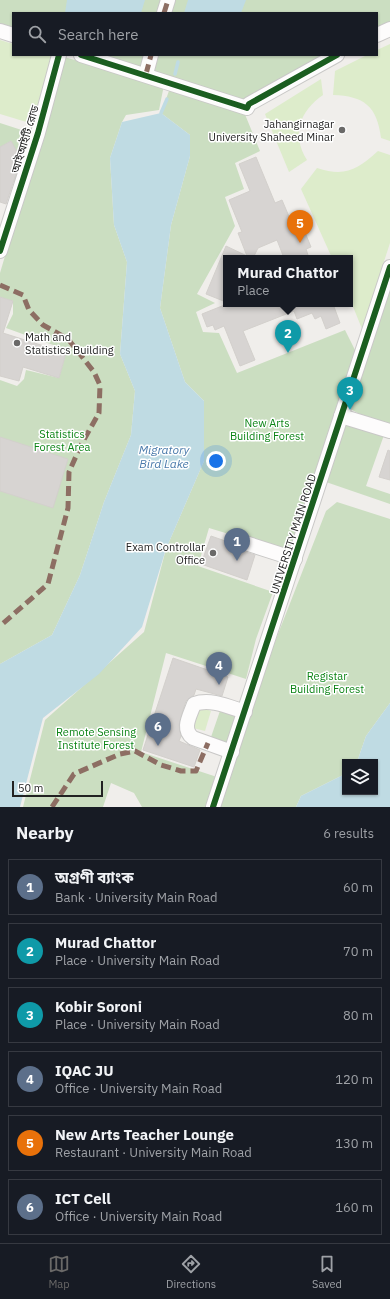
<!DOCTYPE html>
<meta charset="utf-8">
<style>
:root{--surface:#171b24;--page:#20242c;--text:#f1f3f6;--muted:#9ea1a6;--line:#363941;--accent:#6a6968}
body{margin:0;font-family:"IBM Plex Sans","Noto Sans Bengali",sans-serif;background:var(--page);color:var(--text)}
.controls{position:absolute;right:12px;bottom:12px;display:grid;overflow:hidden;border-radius:0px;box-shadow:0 1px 3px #0004}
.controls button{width:36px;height:36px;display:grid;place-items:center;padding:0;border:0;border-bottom:1px solid var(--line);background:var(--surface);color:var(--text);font:20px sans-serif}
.scale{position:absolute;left:12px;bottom:10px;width:91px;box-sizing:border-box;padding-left:4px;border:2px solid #222;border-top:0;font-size:11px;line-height:14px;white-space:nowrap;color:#222;-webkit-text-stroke:3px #fff;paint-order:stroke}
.you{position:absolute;left:216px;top:461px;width:14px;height:14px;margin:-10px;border:3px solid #fff;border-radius:50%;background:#1a73e8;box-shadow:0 0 0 6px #1a73e833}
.badge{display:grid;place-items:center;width:26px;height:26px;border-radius:50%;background:var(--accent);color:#fff;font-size:13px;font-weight:700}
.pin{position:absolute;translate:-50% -33px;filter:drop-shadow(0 1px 2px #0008)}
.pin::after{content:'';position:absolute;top:21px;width:14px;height:12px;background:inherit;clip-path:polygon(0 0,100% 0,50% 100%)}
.popup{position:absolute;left:223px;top:255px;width:130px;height:52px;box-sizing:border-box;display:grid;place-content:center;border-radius:0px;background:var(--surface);filter:drop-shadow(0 1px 3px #0005);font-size:13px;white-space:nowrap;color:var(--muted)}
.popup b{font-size:15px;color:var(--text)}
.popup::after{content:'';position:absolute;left:50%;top:100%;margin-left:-8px;border:8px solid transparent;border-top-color:var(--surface)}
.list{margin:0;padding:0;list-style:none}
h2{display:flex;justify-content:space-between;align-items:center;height:52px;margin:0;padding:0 16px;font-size:17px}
h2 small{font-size:13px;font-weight:400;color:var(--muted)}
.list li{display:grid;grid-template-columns:26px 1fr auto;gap:12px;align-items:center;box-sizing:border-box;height:56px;margin:0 8px 8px;padding:0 8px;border:1px solid var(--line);border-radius:0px}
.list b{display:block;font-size:15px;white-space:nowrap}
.list p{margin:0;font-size:13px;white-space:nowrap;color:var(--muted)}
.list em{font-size:13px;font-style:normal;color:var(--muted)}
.icon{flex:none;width:22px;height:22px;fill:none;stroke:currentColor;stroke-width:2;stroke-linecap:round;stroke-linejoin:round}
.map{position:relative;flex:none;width:390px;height:807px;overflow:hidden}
.search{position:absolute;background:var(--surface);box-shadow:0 1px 3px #0004;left:12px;right:12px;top:12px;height:44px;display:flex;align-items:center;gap:10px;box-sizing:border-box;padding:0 14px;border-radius:0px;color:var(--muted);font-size:15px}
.sheet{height:436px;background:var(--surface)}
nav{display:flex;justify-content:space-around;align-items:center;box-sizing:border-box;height:56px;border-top:1px solid var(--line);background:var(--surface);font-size:11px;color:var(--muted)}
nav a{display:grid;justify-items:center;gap:2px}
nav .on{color:var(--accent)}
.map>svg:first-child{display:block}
.grass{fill:#ddeccb}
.forest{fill:#cbdec1}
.water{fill:#bfdbe3}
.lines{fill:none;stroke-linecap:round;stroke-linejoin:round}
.stream{stroke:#bfdbe3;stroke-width:3.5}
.building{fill:#d7d4d2;stroke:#d3d0cc}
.minor-casing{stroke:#c9c8c7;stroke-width:16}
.minor{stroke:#fdfcfc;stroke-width:14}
.quiet{stroke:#8d6e63;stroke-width:5;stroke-dasharray:10 5;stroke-linecap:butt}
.cycleway-casing{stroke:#fff;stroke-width:8}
.cycleway{stroke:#1b5e20;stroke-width:6}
.poi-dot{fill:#6a6968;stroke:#fff;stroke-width:1.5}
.labels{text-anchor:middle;stroke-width:3;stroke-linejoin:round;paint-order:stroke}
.poi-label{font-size:11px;fill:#222;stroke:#fff;text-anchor:end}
.street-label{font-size:11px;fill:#222;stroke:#fff}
.park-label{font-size:11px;fill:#0c8416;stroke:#fff}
.water-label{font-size:12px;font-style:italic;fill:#4a7aab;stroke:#fff}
</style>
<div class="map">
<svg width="390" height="807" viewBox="0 0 390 807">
<rect width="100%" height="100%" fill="#f0eeeb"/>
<g class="grass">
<path d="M0,40L13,44V55L54,56L33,124L0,114Z"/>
<path d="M390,44V141L381,138C377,106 364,96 333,95L335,71L367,55H377V50Z"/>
<path d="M321,79L323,95C300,111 291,134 307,160L289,172L265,114Z"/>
<path d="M378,151L390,155V243L362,329L350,299V258H332L301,189L317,168C345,177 357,170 378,151Z"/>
<path d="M200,707L211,711L205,731L193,728Z"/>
</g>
<g class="forest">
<path d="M0,0H390V29L377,35V13H13V29L0,25Z"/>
<path d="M96,55H337L249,104Z"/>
<path d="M64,57L164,85L159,110L126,115L122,122L110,158L114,225L127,262L120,354L135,391L131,435L104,502L80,575L52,635L0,664V380L17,386L24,379L26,370L59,378L67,350L6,328L13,314V301L0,297V273Z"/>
<path d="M170,88L244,112L260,151L235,163L244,189L225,197L235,226L197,294L215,303L196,312L203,332L219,333L237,373L345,330L357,354L292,553L209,528L198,566L273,592L256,639L246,679L166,653L141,752L217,777L207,807H142L134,793L111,783L103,807H23L45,720L144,632L166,549L204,461V401L185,382L160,308L171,225L190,156V135L161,113Z"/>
<path d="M0,123L37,135L22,183L4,178L25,167L11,141L0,147Z"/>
<path d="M390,267V431L345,406Z"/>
<path d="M346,422L384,435L366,486L390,494V504L326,482Z"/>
<path d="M337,502L390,519V703L366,736L357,762H345V774L301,796L296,807H214L232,752L326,511Z"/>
<path d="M221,708L242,715L231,745L211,737Z"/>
</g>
<g class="water">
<path d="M67,0H145L141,13H65Z"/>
<path d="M188,0H246L241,13H184Z"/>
<path d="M161,113L190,135V156L171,225L160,308L185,382L204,401V461L166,549L142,627L99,674L43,718L20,807H0V664L52,635L80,575L104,502L131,435L135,391L120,354L127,262L114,225L110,158L122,122Z"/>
<path d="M390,703V807H296L301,796L345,774V792H375V762H357L366,736Z"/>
</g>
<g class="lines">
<g class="stream">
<path d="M175,74L178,62"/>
<path d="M161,113L167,99"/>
</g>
</g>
<g class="building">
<path d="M11,141L21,159L6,204L0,202V147Z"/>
<path d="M256,157L275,203L282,200L296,233L304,230L311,247L306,249L309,258H284L277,240L258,248L253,258H226V302L206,294L226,246L247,256L238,233L242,232L229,200L250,191L239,164Z"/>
<path d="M0,297L13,301L3,333L66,353L59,378L23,367L19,381L0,376Z"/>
<path d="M227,304H333L340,323L326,329L321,316L315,319L312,313L297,319L294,311L243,331L255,360L240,366L224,326L215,330L213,325L207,327L202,314Z"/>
<path d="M0,437L68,459L53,508L0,491Z"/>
<path d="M388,450L390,451V480L379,477Z"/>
<path d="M211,536L231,543L236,549L255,555L247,580L201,564Z"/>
<path d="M173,658L228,677L222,696L196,689L194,695L186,701L183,710L179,725L181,736L179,741L200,750L194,767L143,750Z"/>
</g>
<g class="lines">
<defs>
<g id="minor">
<path d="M164,13L168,0"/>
<path d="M0,31L13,35"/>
<path d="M377,35L390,29"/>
<path d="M81,55L247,108L249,104L337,55"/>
<path d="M146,74L151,55"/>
<path d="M0,251L38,133L59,55"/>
<path d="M341,416L390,431"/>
<path d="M239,541L295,559"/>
<path d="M232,752L193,738C181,729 190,716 194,704C211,698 229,707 245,712"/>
<path d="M213,807L390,267"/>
</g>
</defs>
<use href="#minor" class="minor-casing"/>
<use href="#minor" class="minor"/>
<g class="quiet">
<path d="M164,13L168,0"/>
<path d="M146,74L151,55"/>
<path d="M0,285L23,295L29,310L43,325L68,339L94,372L100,385L99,413L81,445L69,472L68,508L48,584L0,626"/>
<path d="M52,807L74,774L120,754L135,751L161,765L181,771H196L208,743"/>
</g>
<defs>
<g id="cycleway">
<path d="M81,55L247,108L249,104L337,55"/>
<path d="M0,251L38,133L59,55"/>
<path d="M213,807L390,267"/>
</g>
</defs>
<use href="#cycleway" class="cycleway-casing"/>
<use href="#cycleway" class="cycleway"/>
</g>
<g class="poi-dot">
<circle cx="342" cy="130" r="4"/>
<circle cx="17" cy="343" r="4"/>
<circle cx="213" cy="553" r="4"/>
</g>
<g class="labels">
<g class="poi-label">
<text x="334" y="128">Jahangirnagar<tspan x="334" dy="13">University Shaheed Minar</tspan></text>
<text x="25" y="341" text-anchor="start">Math and<tspan x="25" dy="13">Statistics Building</tspan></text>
<text x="205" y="551">Exam Controllar<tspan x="205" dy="13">Office</tspan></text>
</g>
<g class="street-label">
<text transform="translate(25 139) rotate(-73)" y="4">আইআইটি রোড</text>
<text transform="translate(293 534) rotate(-72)" y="4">UNIVERSITY MAIN ROAD</text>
</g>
<g class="park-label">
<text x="267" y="427">New Arts<tspan x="267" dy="13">Building Forest</tspan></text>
<text x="62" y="438">Statistics<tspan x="62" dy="13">Forest Area</tspan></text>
<text x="327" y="680">Registar<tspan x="327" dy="13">Building Forest</tspan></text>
<text x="96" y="736">Remote Sensing<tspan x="96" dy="13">Institute Forest</tspan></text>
</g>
<g class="water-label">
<text x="164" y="454">Migratory<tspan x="164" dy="14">Bird Lake</tspan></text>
</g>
</g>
</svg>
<div class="controls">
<button><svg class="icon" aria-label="layers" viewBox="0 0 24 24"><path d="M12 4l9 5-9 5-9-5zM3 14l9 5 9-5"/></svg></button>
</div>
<div class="scale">50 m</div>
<div class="you"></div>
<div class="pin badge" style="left:237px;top:561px;background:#5c6f8a">1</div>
<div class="pin badge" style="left:288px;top:353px;background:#0f9aa8">2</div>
<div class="popup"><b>Murad Chattor</b>Place</div>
<div class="pin badge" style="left:350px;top:410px;background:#0f9aa8">3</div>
<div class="pin badge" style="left:219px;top:685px;background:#5c6f8a">4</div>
<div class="pin badge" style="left:300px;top:243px;background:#e8710a">5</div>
<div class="pin badge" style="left:158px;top:746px;background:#5c6f8a">6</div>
<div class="search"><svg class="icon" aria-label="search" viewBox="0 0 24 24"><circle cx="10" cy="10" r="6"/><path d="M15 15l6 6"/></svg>Search here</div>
</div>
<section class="sheet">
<h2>Nearby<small>6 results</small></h2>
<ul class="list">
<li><span class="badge" style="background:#5c6f8a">1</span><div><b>অগ্রণী ব্যাংক</b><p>Bank · University Main Road</p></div><em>60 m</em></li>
<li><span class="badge" style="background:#0f9aa8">2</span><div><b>Murad Chattor</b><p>Place · University Main Road</p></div><em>70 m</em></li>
<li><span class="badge" style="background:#0f9aa8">3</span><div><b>Kobir Soroni</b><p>Place · University Main Road</p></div><em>80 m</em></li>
<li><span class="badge" style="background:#5c6f8a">4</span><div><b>IQAC JU</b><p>Office · University Main Road</p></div><em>120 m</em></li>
<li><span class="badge" style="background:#e8710a">5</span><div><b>New Arts Teacher Lounge</b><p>Restaurant · University Main Road</p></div><em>130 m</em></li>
<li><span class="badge" style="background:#5c6f8a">6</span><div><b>ICT Cell</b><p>Office · University Main Road</p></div><em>160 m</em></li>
</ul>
</section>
<nav>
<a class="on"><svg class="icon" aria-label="map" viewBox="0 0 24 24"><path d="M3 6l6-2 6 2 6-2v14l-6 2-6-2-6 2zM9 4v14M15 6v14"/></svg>Map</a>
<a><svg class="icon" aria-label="directions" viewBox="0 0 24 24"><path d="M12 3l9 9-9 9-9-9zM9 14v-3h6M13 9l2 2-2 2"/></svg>Directions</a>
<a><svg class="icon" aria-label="saved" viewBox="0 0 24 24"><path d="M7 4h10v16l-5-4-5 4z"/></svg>Saved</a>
</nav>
